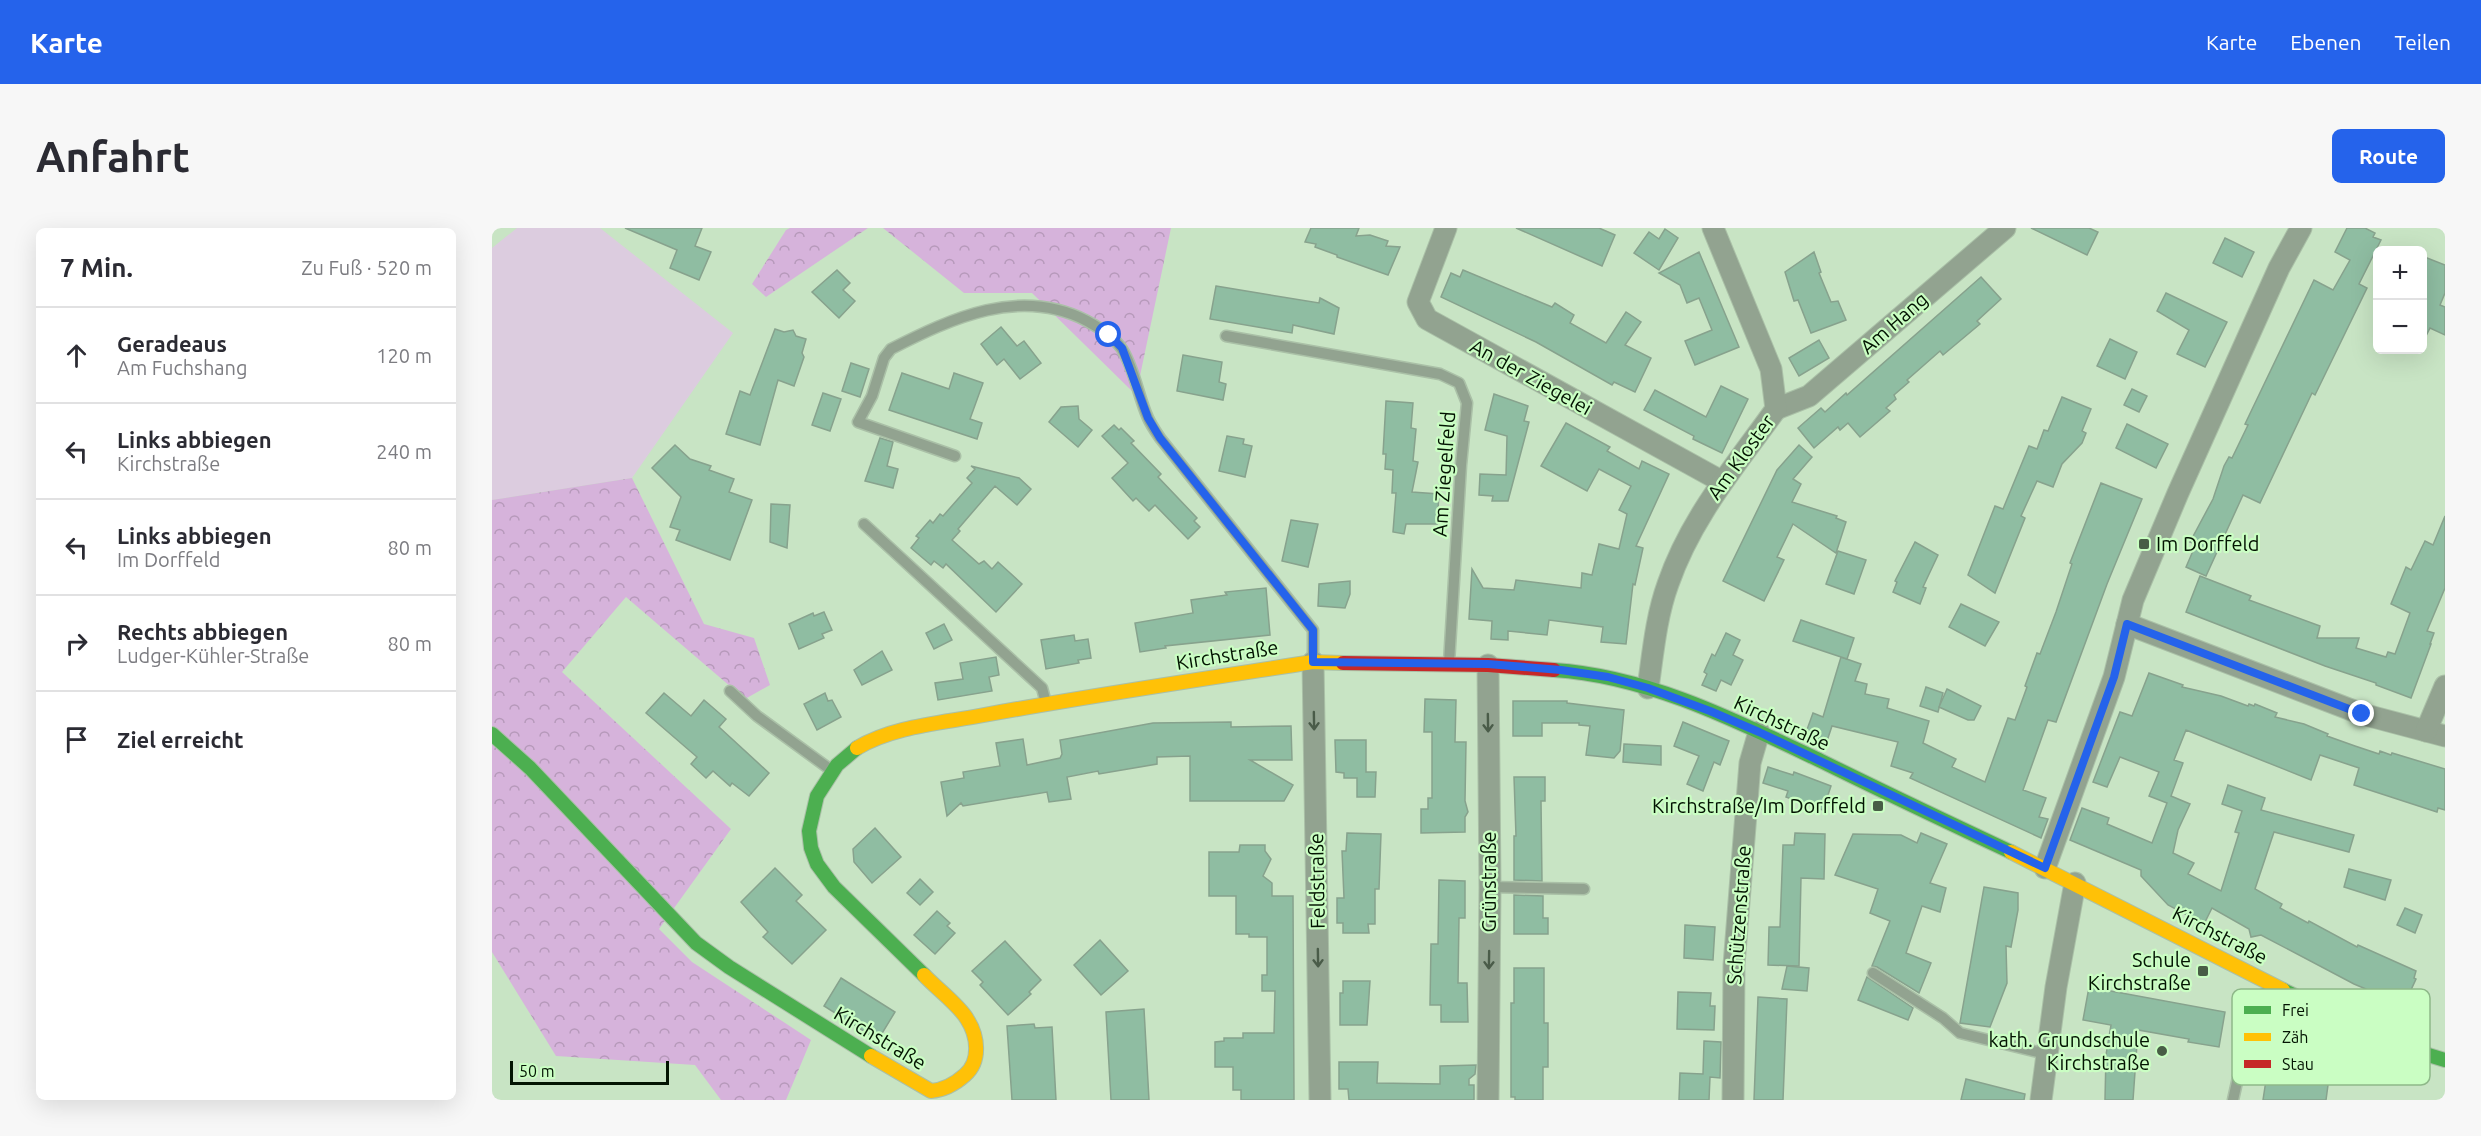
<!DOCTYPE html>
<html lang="de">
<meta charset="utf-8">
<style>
:root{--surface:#fff;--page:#f7f7f7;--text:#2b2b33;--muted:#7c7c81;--line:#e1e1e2;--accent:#2563eb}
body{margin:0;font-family:Ubuntu,sans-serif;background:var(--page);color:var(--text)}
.controls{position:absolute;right:18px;top:18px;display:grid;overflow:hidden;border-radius:9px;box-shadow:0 6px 24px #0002}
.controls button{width:54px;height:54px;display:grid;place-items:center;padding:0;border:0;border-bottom:2px solid var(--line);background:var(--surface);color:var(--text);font:30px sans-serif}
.scale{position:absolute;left:18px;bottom:15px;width:159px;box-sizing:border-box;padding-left:6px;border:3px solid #031402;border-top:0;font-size:16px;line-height:21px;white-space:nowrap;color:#031402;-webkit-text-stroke:4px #cafec3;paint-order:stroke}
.stop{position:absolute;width:18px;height:18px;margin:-14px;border:4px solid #2563eb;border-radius:50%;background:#fff}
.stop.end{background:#2563eb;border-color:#fff;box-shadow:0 2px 6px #0008}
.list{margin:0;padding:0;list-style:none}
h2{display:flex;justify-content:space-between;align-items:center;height:78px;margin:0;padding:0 24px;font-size:26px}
h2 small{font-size:20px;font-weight:400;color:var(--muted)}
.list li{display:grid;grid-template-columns:39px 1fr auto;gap:18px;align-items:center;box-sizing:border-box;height:96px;padding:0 24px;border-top:2px solid var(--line)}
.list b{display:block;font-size:22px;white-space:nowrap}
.list p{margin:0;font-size:20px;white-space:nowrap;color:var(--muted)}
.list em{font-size:20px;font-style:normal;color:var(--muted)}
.icon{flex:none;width:33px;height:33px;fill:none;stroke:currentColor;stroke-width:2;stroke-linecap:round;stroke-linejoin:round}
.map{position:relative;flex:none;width:1953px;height:872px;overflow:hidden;border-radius:9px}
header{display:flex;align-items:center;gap:36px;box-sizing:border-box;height:84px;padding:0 30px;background:var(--accent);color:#fff}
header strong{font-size:28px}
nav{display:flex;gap:33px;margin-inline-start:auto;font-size:21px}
.intro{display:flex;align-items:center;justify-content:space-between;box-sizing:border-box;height:144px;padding:0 36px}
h1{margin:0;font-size:42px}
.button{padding:15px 27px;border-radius:9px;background:var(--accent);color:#fff;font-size:21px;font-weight:700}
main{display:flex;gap:36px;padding:0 36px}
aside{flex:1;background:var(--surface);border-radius:9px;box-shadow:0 6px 24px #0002}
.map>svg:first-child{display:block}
.green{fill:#dcccdf}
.forest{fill:url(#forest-crowns)}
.building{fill:#8fbda2;stroke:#87a28d;stroke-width:1.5}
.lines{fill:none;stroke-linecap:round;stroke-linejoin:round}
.lane-casing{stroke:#aac0a7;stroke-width:13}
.street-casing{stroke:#aac0a7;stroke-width:23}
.fast-casing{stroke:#aac0a7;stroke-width:16}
.slow-casing{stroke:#aac0a7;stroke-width:16}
.jam-casing{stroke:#aac0a7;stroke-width:16}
.lane{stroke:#92a390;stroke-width:10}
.street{stroke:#92a390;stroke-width:21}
.fast{stroke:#4caf50;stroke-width:14}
.slow{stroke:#ffc107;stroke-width:14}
.jam{stroke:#c62828;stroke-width:14}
.oneway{stroke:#4a5c49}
.route{stroke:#2563eb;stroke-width:8}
.poi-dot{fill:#485d46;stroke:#cafec3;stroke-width:2}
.labels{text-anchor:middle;stroke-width:4.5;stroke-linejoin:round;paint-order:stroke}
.street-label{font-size:20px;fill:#031402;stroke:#cafec3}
.poi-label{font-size:20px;fill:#031402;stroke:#cafec3;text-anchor:end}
.key{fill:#cafec3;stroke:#8eb889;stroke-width:1.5}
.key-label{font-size:16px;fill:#031402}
</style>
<header>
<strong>Karte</strong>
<nav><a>Karte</a><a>Ebenen</a><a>Teilen</a></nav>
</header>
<div class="intro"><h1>Anfahrt</h1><a class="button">Route</a></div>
<main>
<aside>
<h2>7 Min.<small>Zu Fuß · 520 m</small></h2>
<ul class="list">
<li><svg class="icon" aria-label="ahead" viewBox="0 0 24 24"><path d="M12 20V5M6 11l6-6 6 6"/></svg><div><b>Geradeaus</b><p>Am Fuchshang</p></div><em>120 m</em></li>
<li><svg class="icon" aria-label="left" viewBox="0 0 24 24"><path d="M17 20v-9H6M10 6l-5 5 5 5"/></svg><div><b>Links abbiegen</b><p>Kirchstraße</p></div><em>240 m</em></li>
<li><svg class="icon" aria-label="left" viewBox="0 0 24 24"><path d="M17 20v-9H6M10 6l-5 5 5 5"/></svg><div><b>Links abbiegen</b><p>Im Dorffeld</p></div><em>80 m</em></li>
<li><svg class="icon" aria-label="right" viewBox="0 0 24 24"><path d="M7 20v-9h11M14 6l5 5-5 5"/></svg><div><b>Rechts abbiegen</b><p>Ludger-Kühler-Straße</p></div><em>80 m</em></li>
<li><svg class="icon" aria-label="arrive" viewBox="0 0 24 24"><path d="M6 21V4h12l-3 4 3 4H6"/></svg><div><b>Ziel erreicht</b></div></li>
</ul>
</aside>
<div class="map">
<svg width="1953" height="872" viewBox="0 0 1953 872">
<defs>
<pattern id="forest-crowns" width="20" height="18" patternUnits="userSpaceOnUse" patternTransform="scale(1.5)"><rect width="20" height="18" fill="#d6b3db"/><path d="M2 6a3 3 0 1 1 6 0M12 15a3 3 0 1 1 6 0" fill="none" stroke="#b699ba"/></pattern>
</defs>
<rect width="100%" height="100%" fill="#c8e4c4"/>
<path class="green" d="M25,0H108L241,105L140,250L0,272V20Z"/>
<g class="forest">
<path d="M298,0H376L274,69L260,56L294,2Z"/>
<path d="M391,0H679L644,167L540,65H472Z"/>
<path d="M140,250L212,396L262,410L278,457L253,471L134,369L70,444L239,601L167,701L200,734L319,812L294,872H229L203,837L64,828L0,724V272Z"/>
</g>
<g class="building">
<path d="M133,0H210L203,18L219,24L207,52L178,40L185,22Z"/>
<path d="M819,0H867L864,8L878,7L896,13L894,18L908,19L896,47L845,29V27L823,19L824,16L813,14Z"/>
<path d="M1024,0H1107L1123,7L1110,38Z"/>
<path d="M1539,0H1597L1606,4L1595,27Z"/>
<path d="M1855,0H1873L1883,5L1881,9L1889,12L1867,56L1875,60L1823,167L1820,165L1768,275L1751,267L1714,348L1694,339L1704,316L1698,314L1721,271L1732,238L1737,229L1740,230L1756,197L1753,196L1822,52L1841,62L1858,32L1843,24Z"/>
<path d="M1173,1L1186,10L1167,42L1142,25L1157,4L1167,11Z"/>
<path d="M1733,10L1762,24L1750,49L1721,35Z"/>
<path d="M1207,24L1247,119L1203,137L1193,113L1220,102L1207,70L1195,75L1188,57L1167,45Z"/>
<path d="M1322,24L1329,44L1327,45L1339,74L1346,73L1354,92L1319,105L1306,72L1302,73L1293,44Z"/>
<path d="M1930,28L1953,37V65L1948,77L1953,79V107L1938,100L1930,116Z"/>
<path d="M345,42L358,55L351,62L363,73L347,90L320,64Z"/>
<path d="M971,42L1060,79L1063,75L1082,87L1078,95L1114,115L1134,84L1149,94L1133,117L1159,130L1143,164L1122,154L1120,157L1044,114L949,69L959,45L968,49Z"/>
<path d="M1489,49L1509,71L1485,93L1488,96L1451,127L1448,123L1415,152L1417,154L1402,167L1404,171L1394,180L1398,183L1368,209L1356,195L1348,202L1346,199L1322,220L1306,200L1329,180L1333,184L1354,165L1355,167Z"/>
<path d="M724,58L827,75L828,70L847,80L842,106L801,97L800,105L718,91Z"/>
<path d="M1674,65L1735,94L1713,139L1685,126L1697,102L1665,83Z"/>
<path d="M509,99L525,118L532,113L549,135L528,151L512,131L505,137L489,116Z"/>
<path d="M283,101L292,104L301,102L304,108L314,111L310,125L312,129L302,158L286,152L268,217L234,206L248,163L258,167Z"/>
<path d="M1618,111L1645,124L1633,151L1605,138Z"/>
<path d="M1327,112L1337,130L1307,148L1297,130Z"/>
<path d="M691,127L730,134L727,154L734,156L731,172L685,163Z"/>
<path d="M359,135L377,141L368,169L350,163Z"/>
<path d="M410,145L457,161L462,145L491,155L478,191L490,195L485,211L397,182Z"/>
<path d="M1229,158L1256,171L1230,225L1201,211L1202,208L1152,182L1163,162L1214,189Z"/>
<path d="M1640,161L1655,168L1647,184L1632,177Z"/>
<path d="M331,165L349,171L338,203L320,197Z"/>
<path d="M1002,166L1036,178L1032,193L1037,194L1016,273H1000L1001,268L987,267L988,246L1014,247L1015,208L993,202Z"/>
<path d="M1570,169L1599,181L1590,203L1594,205L1590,215L1570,236L1561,259L1545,253L1529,288L1533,290L1503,365L1476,347L1503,278L1511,281L1537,218L1545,221L1552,202L1556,203Z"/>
<path d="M894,173L921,175L919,200L924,201L921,233L926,234L920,264L947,266L945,296H914L912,306L901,304L904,265H900L901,242L893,241L894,226H891Z"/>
<path d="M586,178L587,191L600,202L586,219L557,194L569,179Z"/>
<path d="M1074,195L1118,219L1115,223L1147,241L1150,233L1177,246L1144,318L1151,320L1143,357L1141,356L1134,416L1109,414L1111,399L1057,392L1055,407L1016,403V412L999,411L1000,393L977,391L980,341L991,360L1022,362L1024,352L1089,360L1090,345L1100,347L1107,316L1127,321L1135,286L1127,282L1139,258L1107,241L1095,263L1049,238Z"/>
<path d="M1635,196L1676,216L1664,240L1624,220Z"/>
<path d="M622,197L627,202L629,200L642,213L639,215L669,246L666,249L705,290L702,293L708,299L696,311L663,277L657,283L644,270L641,273L620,250L636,235L610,208Z"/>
<path d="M735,208L752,211L751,216L760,218L753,249L727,243Z"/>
<path d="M388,210L401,214L395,238L406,241L401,260L373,253Z"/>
<path d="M183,217L198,231L219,238L217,242L242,251L237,264L260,272L238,332L184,312L188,302L178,299L189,269L160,240Z"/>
<path d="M1307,217L1320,229L1301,251L1309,256L1300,274L1345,288L1344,290L1354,294L1344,325L1301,296L1285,329L1292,332L1272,373L1231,353L1285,242Z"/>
<path d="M479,238L527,250L539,261L525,277L503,258L466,301L468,303L460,312L487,336L492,333L500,341L506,334L530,356L504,384L454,336L451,340L442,333L439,337L419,320L427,310L424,308L438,292L441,295L448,286L451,288L480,255L475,250L483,241Z"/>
<path d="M1609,255L1650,271L1615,356L1564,494L1556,492L1531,562L1554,570L1547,589L1556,591L1549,610L1418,550L1421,545L1399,538L1406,514L1340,498L1334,516L1313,507L1321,485L1331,489L1349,429L1369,436L1363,453L1375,456L1373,466L1397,471L1395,480L1437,493L1431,515L1464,531L1460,539L1493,554L1516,490L1523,492L1535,459L1533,458L1545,425L1548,426L1564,384L1580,336L1578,335Z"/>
<path d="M279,276L298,277L295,320L278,314Z"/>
<path d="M1953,288V360L1935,403L1942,405L1938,416H1939L1919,470L1884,457V455L1833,438L1694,384L1708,348L1759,368L1757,372L1828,398L1825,410H1867L1864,420L1894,429L1896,424L1903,426L1918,385L1899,376L1914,339L1919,342L1933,313L1941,317Z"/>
<path d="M799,292L826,296L816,339L790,333Z"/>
<path d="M1423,314L1446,327L1431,359L1434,360L1428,376L1401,364L1405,354L1403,353Z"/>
<path d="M1346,323L1374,332L1362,366L1334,356Z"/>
<path d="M858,353V366L853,380L826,378L827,356Z"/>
<path d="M774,360L778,407L673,418L674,420L648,424L643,395L701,385L699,372L735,367L733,364Z"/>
<path d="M1469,376L1507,394L1493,418L1457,399Z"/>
<path d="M332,384L340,402L330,406L332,410L307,421L297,396L321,385L322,388Z"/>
<path d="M1309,392L1362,410L1355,431L1301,413Z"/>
<path d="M452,396L460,412L442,421L434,405Z"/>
<path d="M1234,405L1248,412L1241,427L1251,432L1239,457L1229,452L1224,463L1210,457L1215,446L1212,444L1220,426L1223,428Z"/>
<path d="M582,407L583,413L596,411L599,430L586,432L587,435L554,441L549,412Z"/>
<path d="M390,423L400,442L370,457L362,442Z"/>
<path d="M504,429L507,447L497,449L500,463L446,472L443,455L471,451L468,435Z"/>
<path d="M1657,445L1691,457L1690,459L1729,468L1756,478L1757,476L1762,478L1763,476L1785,485L1783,489L1812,496L1836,506L1835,508L1863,518L1887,526L1888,523L1899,527L1900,525L1953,541V582L1946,580L1945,584L1862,557L1867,540L1828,527L1819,552L1694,502L1682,532L1691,535L1679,568L1698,576L1686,602L1681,625L1702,635L1696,646L1729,663L1747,605L1743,604L1750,583L1730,576L1736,557L1773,570L1769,582L1862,607L1857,624L1782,604L1763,661L1790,676L1788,680L1816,695L1817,693L1865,719L1866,717L1924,743L1922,750L1924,751L1912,777L1862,756L1769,707L1759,709L1757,701L1720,680L1712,696L1676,677L1649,648V642L1578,612L1590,580L1617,590L1615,596L1660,615L1675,575L1657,568L1667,544L1628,529L1615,559L1601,554L1628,484L1640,488Z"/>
<path d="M1434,459L1451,465L1446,484L1428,478Z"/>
<path d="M1455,461L1489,478L1482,492H1476L1447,479Z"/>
<path d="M172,465L199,488L212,472L234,491L227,499L277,545L257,568L240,555L238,558L221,543L214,550L199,536L205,529L154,485Z"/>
<path d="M333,465L336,473L340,472L349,489L325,502L312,476Z"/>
<path d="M933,471L964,472L963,514H974L973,573L976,584L973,589V604L929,605V581H936V570H940V504H932Z"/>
<path d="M1021,473H1075V475L1132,482L1128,523L1122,530L1094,527L1098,498L1087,497V495H1050V508H1021Z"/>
<path d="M739,494V499L799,498L800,532H758L801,557L792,573H698V528L665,529V536L607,546L606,543L575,549L579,571L557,574L555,564L471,578L469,575L455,588L449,554L472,550L471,544L508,538L504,515L531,511L535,537L568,530L570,526L568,512L661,495Z"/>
<path d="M1191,494L1237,513L1228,537L1222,534L1211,563L1195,556L1207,528L1182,518Z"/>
<path d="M843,512H874V544H884L883,569H865V550H852V545L844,544Z"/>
<path d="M1132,516L1169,518V537L1131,534Z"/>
<path d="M1276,539L1301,547L1302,544L1339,558L1331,582L1294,569L1296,563L1271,555Z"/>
<path d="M1022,549H1053V573H1049L1050,653L1022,652V608H1024Z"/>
<path d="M383,600L409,629L380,655L362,634L361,621Z"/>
<path d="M855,605L889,606L887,661H883V696H876L877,705H851V695H845V670H852L850,623H854Z"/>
<path d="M1303,605L1333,606L1332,651L1309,650L1307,738L1276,737L1277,699H1288L1291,617H1302Z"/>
<path d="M1429,605L1455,616L1438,655L1454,660L1448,684L1430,678L1414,725L1439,735L1427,765L1385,739L1380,738L1398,693L1378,685L1386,661L1343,647L1361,606L1409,607L1425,615Z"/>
<path d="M748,617H773V623L779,631L771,648L780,655V668H801L802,872H749V862H741V839H723V814L732,813V810H751V805H782L783,763H770V747H775V709H757V706H744V668H717V624H747Z"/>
<path d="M283,640L310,667L304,673L334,702L300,736L271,709L276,704L249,674Z"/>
<path d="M1857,641L1899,652L1893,672L1852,659Z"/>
<path d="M428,651L441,664L428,677L415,665Z"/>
<path d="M947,652L973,653V690H967L966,755H975L976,794H949V777H938L939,716H946Z"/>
<path d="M1492,659L1526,665V682L1519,719L1514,718L1515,755L1498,799L1468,795Z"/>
<path d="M1022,667L1051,668V690H1056V706H1022Z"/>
<path d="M1913,680L1930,687L1923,705L1905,697Z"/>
<path d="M445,683L458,695L455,698L463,705L443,726L422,707Z"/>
<path d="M1193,697L1223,699L1221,732L1192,730Z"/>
<path d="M608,712L636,743L609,767L582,737Z"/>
<path d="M513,713L549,752L537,764L539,766L516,787L488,757L491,754L480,743Z"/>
<path d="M1295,738L1317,740L1315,763L1290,761Z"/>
<path d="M1022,740H1052V795H1056V839H1051V872H1023V869H1019V775H1022Z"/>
<path d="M1375,749L1421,780L1416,792L1366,772Z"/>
<path d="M349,750L403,784L386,812L332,778Z"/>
<path d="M851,753H878L875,797H848V765H851Z"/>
<path d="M1597,759L1733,784L1727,819L1696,814L1697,811L1646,802L1641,872H1613L1614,827L1619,797L1591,792Z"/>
<path d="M1186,764L1219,765L1218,778H1223L1222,802L1185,801Z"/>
<path d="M1266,769L1295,771L1291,872H1262Z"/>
<path d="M652,781L657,872H619L614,784Z"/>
<path d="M542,796L543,800L560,799L564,872H520L515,798Z"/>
<path d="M1212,813L1229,814L1228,850L1218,849L1217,872H1187L1188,845L1211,846Z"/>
<path d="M1778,826L1824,834L1821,854L1836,857L1834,872H1771Z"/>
<path d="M847,834H886L885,855L948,856V838L984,837L983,846L977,851V857H982V872H857L856,861H847Z"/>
<path d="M1474,851L1533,866L1532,872H1469Z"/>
</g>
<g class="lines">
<defs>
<g id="lane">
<path d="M734,108L948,146L967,155L975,175L969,237L957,435"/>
<path d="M463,228L366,194L380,168L392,130L399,121C460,90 528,58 595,93C608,100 622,109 630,121C643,142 646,168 656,190C659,197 664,204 668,210L821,402V431"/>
<path d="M372,296L550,460L554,475"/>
<path d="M238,463L265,488L339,542"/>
<path d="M998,659L1092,661"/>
<path d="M1381,745L1451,790L1468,805L1554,826"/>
<path d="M1741,872L1757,800L1778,756"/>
</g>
<g id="street">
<path d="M954,0L926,74L935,91L1229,253"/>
<path d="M1284,181L1317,168L1513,0"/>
<path d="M1635,396L1870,486L1953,508"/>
<path d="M821,434L828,872"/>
<path d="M996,437L998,659L996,872"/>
<path d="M1156,460C1161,425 1164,389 1176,356C1199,289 1244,237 1284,181L1279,141L1221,0"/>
<path d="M1934,503L1953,458"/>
<path d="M1553,640L1622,449L1641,372L1686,265L1787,40L1809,0"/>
<path d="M1241,872L1242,737L1258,535L1267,504"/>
<path d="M1549,872L1564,759L1583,655"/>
</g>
<g id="fast">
<path d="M1062,442C1156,448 1245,493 1329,533C1392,564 1455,594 1519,624"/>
<path d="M0,506L38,540L204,715L237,739L379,828"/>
<path d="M365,520L345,537L325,568L317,603L319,620L325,636L342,659L432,747"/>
<path d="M1791,762L1907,818L1953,832"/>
</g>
<g id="slow">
<path d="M365,520C401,498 451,495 492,487C601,467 711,451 821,434L851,435"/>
<path d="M1519,624L1791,762"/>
<path d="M379,828L439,863C452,862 463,856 473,847C489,833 486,808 475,791C467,777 444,760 432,747"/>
</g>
<path id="jam" d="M851,435L996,437L1062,442"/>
</defs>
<use href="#lane" class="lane-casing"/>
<use href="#street" class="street-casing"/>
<use href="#fast" class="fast-casing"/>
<use href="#slow" class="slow-casing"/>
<use href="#jam" class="jam-casing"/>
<use href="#lane" class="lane"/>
<use href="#street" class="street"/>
<use href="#fast" class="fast"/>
<use href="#slow" class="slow"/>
<use href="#jam" class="jam"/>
</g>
<defs><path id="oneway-shaft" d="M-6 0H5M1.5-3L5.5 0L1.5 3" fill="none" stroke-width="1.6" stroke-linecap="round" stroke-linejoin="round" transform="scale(1.5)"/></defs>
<g class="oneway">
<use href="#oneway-shaft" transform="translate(822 493) rotate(89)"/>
<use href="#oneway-shaft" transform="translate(996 495) rotate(89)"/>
<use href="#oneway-shaft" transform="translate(826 730) rotate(89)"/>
<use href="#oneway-shaft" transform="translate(997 732) rotate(91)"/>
</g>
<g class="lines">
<path class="route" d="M617,107L630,120L656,190L668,210L821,402V434L996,436L1069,442L1116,449L1156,460L1218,483L1267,504L1553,640L1622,449L1635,396L1870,486"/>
</g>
<g class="poi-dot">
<rect x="1646" y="310" width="12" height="12" rx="3"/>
<rect x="1380" y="572" width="12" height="12" rx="3"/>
<rect x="1705" y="737" width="12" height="12" rx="3"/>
<circle cx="1670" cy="823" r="6"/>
</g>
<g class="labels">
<g class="street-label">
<text transform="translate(1402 95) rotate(-41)" y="7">Am Hang</text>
<text transform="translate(1039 149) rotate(29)" y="7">An der Ziegelei</text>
<text transform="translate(1249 229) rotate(-54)" y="7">Am Kloster</text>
<text transform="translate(952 246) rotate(-86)" y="7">Am Ziegelfeld</text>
<text transform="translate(735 427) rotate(-9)" y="7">Kirchstraße</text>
<text transform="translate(1290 495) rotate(25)" y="7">Kirchstraße</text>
<text transform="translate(825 653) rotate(-91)" y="7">Feldstraße</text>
<text transform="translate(997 654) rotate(-90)" y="7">Grünstraße</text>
<text transform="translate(1247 687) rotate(-86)" y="7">Schützenstraße</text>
<text transform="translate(1728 707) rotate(27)" y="7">Kirchstraße</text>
<text transform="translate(388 810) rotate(31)" y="7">Kirchstraße</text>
</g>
<g class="poi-label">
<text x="1664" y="323" text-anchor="start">Im Dorffeld</text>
<text x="1374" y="585">Kirchstraße/Im Dorffeld</text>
<text x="1699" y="739">Schule<tspan x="1699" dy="23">Kirchstraße</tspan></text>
<text x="1658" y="819">kath. Grundschule<tspan x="1658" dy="23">Kirchstraße</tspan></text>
</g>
</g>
<rect x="1740" y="761" width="198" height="96" rx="9" class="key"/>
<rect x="1752" y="778" width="27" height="8" fill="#4caf50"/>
<rect x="1752" y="805" width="27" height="8" fill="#ffc107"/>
<rect x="1752" y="832" width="27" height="8" fill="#c62828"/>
<g class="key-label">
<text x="1790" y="788">Frei</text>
<text x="1790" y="815">Zäh</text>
<text x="1790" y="842">Stau</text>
</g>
</svg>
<div class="controls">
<button>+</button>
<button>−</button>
</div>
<div class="scale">50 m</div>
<div class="stop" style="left:617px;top:107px"></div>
<div class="stop end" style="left:1870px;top:486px"></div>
</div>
</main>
